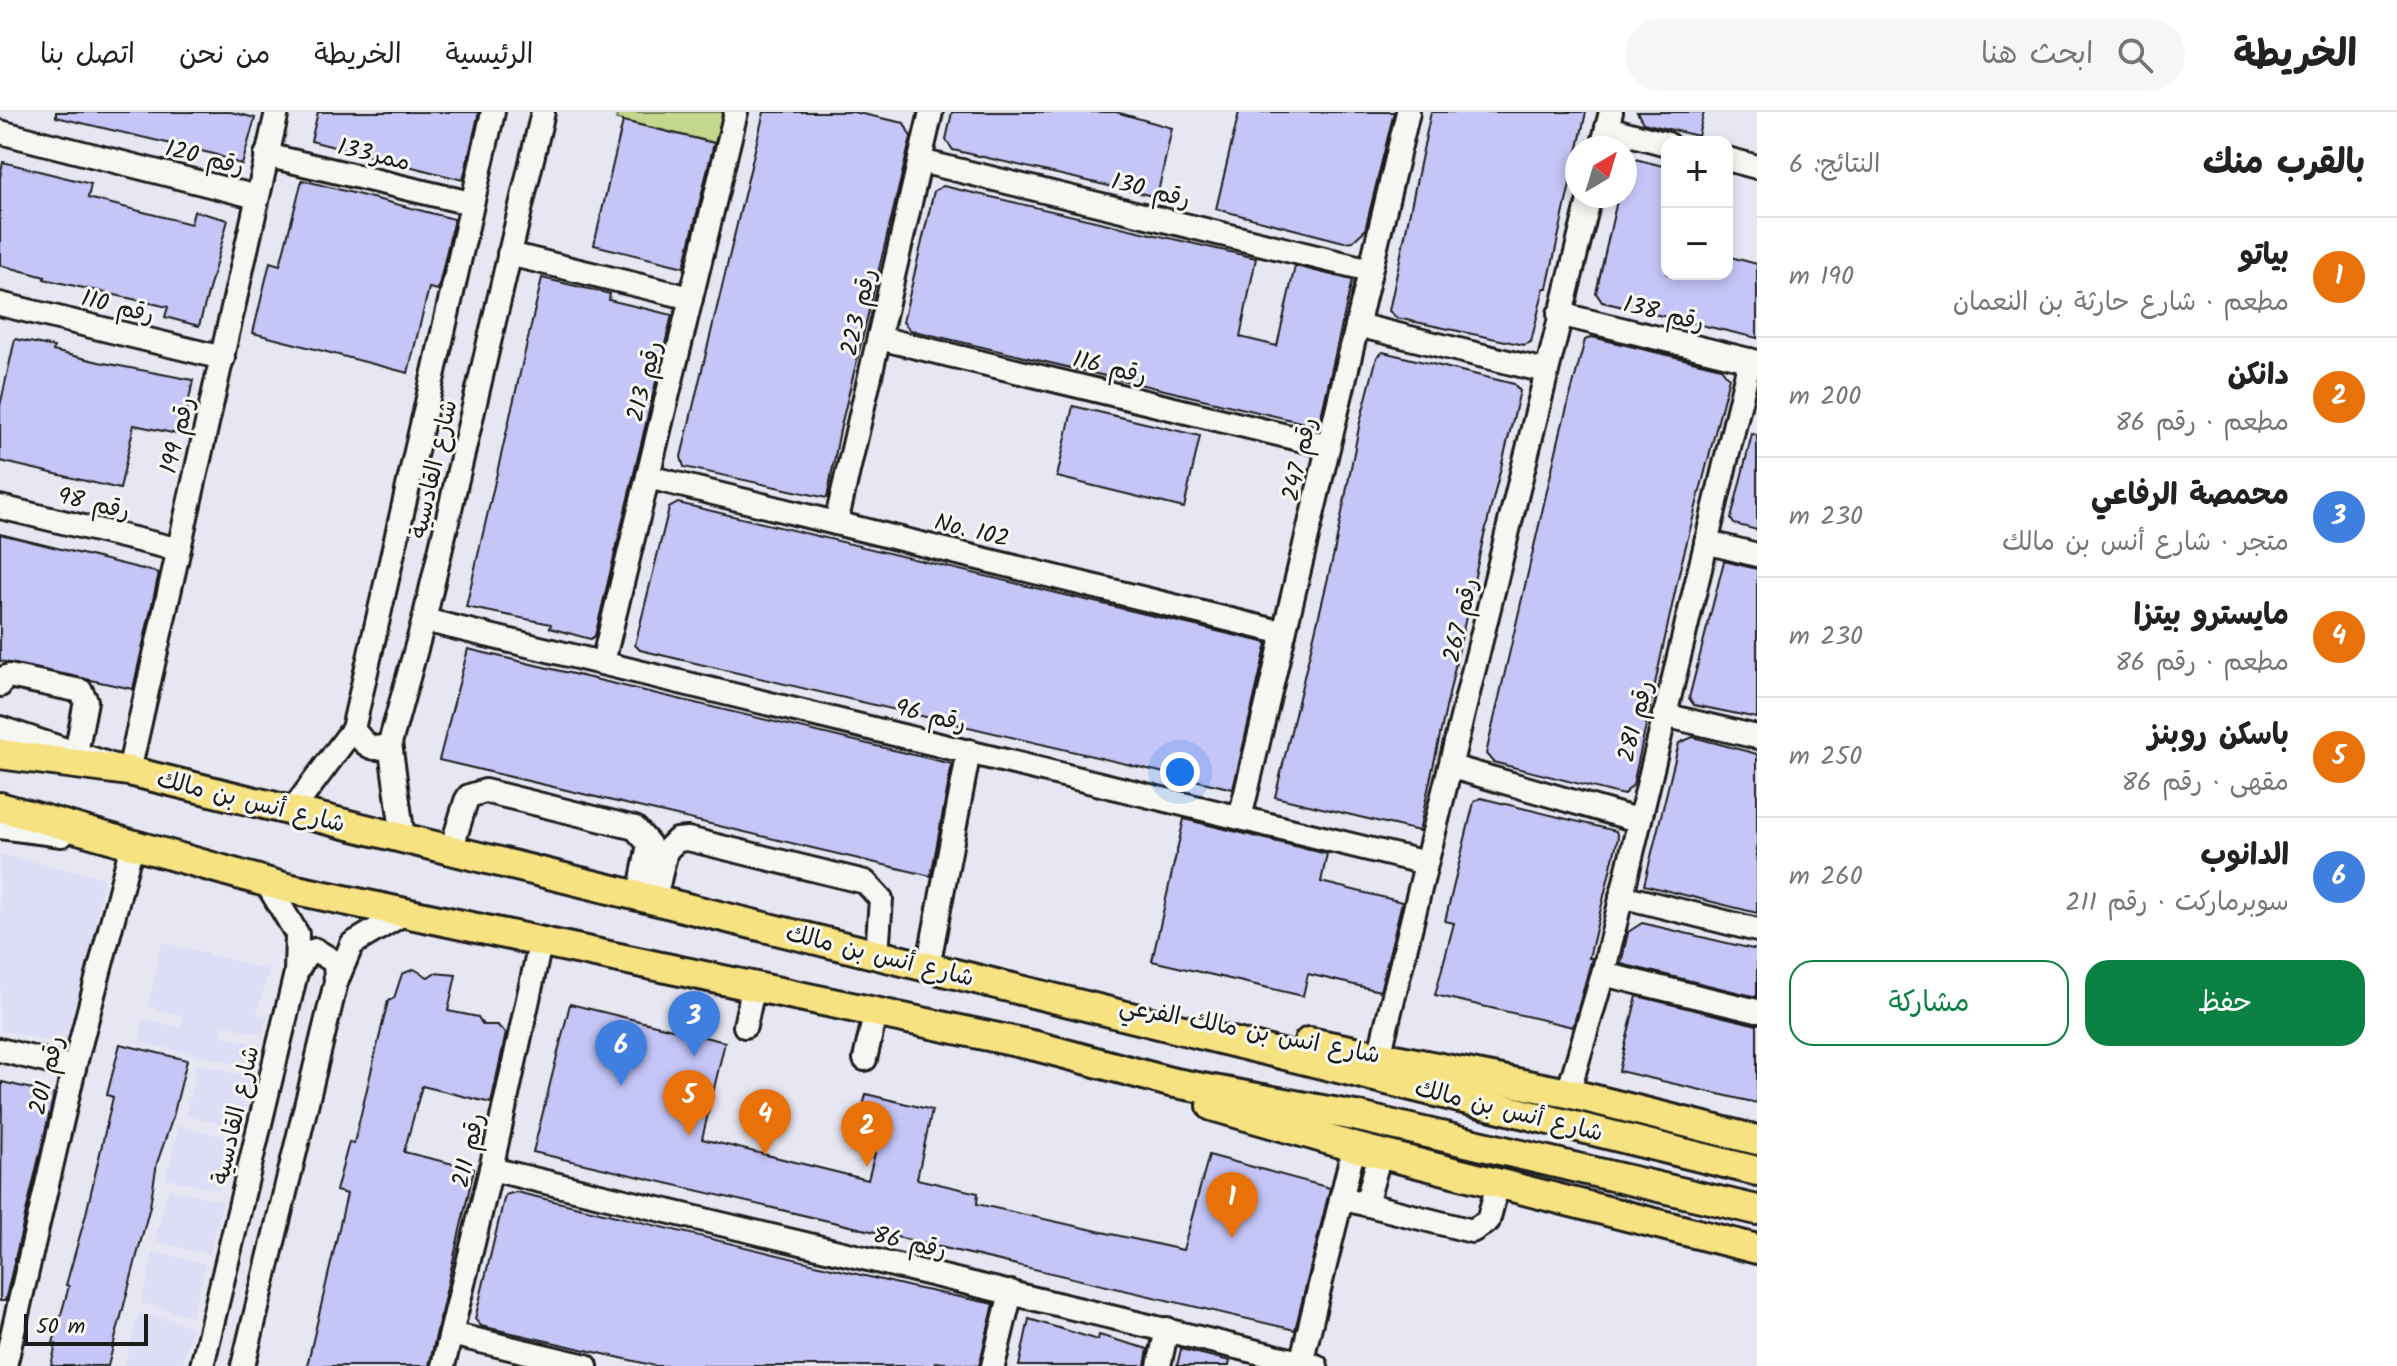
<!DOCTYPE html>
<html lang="ar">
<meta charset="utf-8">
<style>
:root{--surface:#fff;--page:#f6f6f6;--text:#222;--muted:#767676;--line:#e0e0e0;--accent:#0b8043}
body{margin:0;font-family:Kalam,"Playpen Sans Arabic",sans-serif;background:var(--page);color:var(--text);direction:rtl}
.controls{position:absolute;right:24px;top:24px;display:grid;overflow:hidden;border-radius:16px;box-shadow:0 4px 12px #0003}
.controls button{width:72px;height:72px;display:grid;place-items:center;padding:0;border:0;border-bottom:2px solid var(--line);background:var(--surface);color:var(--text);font:40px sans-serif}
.compass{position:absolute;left:1565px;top:24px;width:72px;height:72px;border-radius:50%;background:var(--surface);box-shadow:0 4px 12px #0003;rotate:38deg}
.scale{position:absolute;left:24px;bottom:20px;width:124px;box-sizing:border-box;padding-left:8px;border:4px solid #1c1c1c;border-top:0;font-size:22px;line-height:28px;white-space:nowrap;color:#1c1c1c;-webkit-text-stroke:6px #f6f6f2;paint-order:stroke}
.you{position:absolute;left:1180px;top:660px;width:28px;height:28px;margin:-20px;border:6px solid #fff;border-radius:50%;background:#1a73e8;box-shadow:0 0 0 12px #1a73e833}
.badge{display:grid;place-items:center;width:52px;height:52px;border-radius:50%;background:var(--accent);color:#fff;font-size:26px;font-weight:700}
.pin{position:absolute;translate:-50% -66px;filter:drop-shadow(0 2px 4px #0008)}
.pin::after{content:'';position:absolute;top:42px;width:28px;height:24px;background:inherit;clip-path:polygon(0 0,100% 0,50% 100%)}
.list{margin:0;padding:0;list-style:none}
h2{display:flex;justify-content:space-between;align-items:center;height:104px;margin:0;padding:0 32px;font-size:34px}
h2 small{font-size:26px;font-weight:400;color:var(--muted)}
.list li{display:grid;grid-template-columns:52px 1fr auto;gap:24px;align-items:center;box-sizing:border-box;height:120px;padding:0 32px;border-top:2px solid var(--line)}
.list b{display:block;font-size:30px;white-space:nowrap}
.list p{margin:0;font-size:26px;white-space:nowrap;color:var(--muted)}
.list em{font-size:26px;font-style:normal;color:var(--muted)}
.actions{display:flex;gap:16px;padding:24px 32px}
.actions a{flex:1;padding:18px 0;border:2px solid var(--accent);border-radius:24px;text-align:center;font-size:28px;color:var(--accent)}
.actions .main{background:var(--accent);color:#fff}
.icon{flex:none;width:44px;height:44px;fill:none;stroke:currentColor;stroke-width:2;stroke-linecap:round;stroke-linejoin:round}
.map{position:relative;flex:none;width:1757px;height:1254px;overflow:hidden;direction:ltr}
header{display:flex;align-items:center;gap:48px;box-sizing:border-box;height:112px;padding:0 40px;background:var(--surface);border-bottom:2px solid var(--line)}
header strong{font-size:38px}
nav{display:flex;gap:44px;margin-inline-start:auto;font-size:28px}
.search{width:560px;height:72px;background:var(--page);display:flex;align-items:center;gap:20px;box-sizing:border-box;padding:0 28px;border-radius:44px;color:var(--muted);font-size:30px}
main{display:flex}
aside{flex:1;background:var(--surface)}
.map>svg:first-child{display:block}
.built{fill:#ddddf5}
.green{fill:#c3d88d;stroke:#707a54;stroke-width:2}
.building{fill:#c5c5f7;stroke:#1c1c1c;stroke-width:2}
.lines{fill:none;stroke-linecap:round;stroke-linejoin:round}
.minor-casing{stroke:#1c1c1c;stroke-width:28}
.major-casing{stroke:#1c1c1c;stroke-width:34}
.minor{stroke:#f6f6f2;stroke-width:22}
.major{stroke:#f7e281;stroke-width:28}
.labels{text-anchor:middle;stroke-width:6;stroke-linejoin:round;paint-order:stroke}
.street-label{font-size:24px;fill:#1c1c1c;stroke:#f6f6f2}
</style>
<header>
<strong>الخريطة</strong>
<div class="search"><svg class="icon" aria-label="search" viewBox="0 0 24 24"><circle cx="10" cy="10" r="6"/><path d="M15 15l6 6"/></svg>ابحث هنا</div>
<nav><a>الرئيسية</a><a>الخريطة</a><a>من نحن</a><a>اتصل بنا</a></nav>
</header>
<main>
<aside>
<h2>بالقرب منك<small>النتائج: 6</small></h2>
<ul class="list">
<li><span class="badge" style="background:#e8710a">1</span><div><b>بياتو</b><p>مطعم · شارع حارثة بن النعمان</p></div><em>190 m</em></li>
<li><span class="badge" style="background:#e8710a">2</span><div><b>دانكن</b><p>مطعم · رقم 86</p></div><em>200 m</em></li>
<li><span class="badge" style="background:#3f7fe0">3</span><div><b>محمصة الرفاعي</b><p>متجر · شارع أنس بن مالك</p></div><em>230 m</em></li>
<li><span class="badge" style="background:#e8710a">4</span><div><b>مايسترو بيتزا</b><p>مطعم · رقم 86</p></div><em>230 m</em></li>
<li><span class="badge" style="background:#e8710a">5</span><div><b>باسكن روبنز</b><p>مقهى · رقم 86</p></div><em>250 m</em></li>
<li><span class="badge" style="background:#3f7fe0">6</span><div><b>الدانوب</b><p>سوبرماركت · رقم 211</p></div><em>260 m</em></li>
</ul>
<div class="actions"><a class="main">حفظ</a><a>مشاركة</a></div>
</aside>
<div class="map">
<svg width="1757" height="1254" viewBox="0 0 1757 1254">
<rect width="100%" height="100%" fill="#e7e7f4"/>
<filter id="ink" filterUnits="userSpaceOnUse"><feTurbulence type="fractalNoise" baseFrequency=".0125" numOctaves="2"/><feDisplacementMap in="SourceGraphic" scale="16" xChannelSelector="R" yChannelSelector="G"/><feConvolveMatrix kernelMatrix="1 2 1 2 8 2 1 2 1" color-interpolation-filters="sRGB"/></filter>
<g filter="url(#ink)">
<g class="built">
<path d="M0,742L104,766L74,935L0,918Z"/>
<path d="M162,830L269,858L257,902L268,904L263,923L225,913L221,923L260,934L254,956L139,930L143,906L181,915L184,905L148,894Z"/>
<path d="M197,952L253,965L240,1016L186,1004Z"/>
<path d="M179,1013L236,1028L232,1039L227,1038L220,1079L166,1066Z"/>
<path d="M169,1077L223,1089L210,1143L154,1129Z"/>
<path d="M153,1139L206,1152L192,1205L142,1191Z"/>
<path d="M139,1201L193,1214L182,1254H124Z"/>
</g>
<path class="green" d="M618,0H723L716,31L616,7Z"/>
<g class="building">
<path d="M56,0H231L255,6L242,53L214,42L56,5Z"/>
<path d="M318,0H479L463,68L311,29Z"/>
<path d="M764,0H853L904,11L911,25L840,318L827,386L684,355L681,345Z"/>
<path d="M952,0H1116L1172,16L1157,85L953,38L946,28Z"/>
<path d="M1239,0H1394L1365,118L1353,129L1344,130L1216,97Z"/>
<path d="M1431,0H1586L1547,176H1544L1531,230L1524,233L1397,206L1389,199Z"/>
<path d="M1637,0H1704L1698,24L1643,11Z"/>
<path d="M623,9L714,31L684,155L594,133Z"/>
<path d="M1635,47L1667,55V162H1727V144L1757,152V226L1602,190L1596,181L1618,84H1625L1626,52Z"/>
<path d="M3,50L91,72L88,86L191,112L194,99L228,108L199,214L165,205L168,195L44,167L45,165L0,153V65Z"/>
<path d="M302,68L454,107L438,178L429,176L408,261L253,221L270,150L280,153Z"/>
<path d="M943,74L1256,146L1240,225L1277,234L1295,154L1352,168L1320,309L1313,313L910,218L903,210L934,79Z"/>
<path d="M542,166L610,182L609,188L672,203L595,524L590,527L550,516L551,512L466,495Z"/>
<path d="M1592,225L1721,256L1729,266L1680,457L1633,673L1623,683L1493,650L1486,642L1561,318L1585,228Z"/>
<path d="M15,227L54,235L53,239L99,250L193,268L182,323L134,313L120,377L0,349V294Z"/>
<path d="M1383,240L1514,272L1520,279L1482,432L1419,719L1275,685L1334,441L1360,310L1377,245Z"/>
<path d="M1073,294L1200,324L1184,396L1057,365Z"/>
<path d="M1752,322L1757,323V418L1734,412L1731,407Z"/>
<path d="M678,391L1267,531L1233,677L640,538L635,533L669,396Z"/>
<path d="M0,422L159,461L133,577L0,549Z"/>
<path d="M1724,449L1757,457V606L1694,593L1689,586Z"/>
<path d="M468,537L952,652L931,764L439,648Z"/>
<path d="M1693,625L1757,642V801L1644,773L1679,631Z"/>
<path d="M1481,686L1616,719L1618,726L1589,846H1592L1573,915L1435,883L1454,811L1445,809L1474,690Z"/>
<path d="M1184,707L1327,742L1321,770L1402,790L1380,879L1308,862L1303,884L1152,849Z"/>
<path d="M1642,811L1757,838V885L1621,852L1628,820Z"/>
<path d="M414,857L428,865L434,861L456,863L448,899L478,905L483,913H497L506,921L491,991L422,974L404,1040L474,1057L429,1254H307L347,1082L336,1079L349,1030L354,1031L388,889L394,886L402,862Z"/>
<path d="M1637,884L1757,913V991L1619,959Z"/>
<path d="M570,892L725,930L702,1027L868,1068L875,1041L853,1036L866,982L932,998L917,1067L978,1081L977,1092L1183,1138L1209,1043L1330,1076L1295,1218L533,1040Z"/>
<path d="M120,932L187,948L173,1005L157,1051L150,1094L108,1254H51L56,1232L53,1231L69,1174L66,1173L86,1102L113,985L107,983Z"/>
<path d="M2,970L54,982L5,1189H0Z"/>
<path d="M516,1080L915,1176L994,1192L979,1254L935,1250L934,1254H656L481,1214L475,1207L505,1083Z"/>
<path d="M1029,1207L1098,1228L1099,1223L1148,1237L1145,1254H1019Z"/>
<path d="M1181,1237L1230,1249L1229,1254H1177Z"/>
</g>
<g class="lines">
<defs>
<g id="minor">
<path d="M1607,16L1667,32"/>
<path d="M0,20L257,85"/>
<path d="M1602,36L1611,0"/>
<path d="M266,43L470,91"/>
<path d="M1727,47L1757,55"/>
<path d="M920,49L1370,158"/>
<path d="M509,142L691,186"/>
<path d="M0,192L223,246"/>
<path d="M1559,202L1757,250"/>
<path d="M1357,213L1545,259"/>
<path d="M879,226L1328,334"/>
<path d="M648,365L1284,521"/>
<path d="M0,395L176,437"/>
<path d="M836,411L931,0"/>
<path d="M1706,430L1757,443"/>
<path d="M424,508L1426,751"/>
<path d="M603,550L736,0"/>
<path d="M0,573L1,567L9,564L81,579L86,589L76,641"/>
<path d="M1664,603L1757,625"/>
<path d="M0,616L129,659L277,0"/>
<path d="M353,617C363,631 373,643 390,631"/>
<path d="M1452,655L1637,708"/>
<path d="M292,699L353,617L493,0"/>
<path d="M1240,706L1408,0"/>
<path d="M0,715L62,723"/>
<path d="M403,726L390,631L424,508L543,0"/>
<path d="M451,738L466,689L469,684L485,679L635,716L649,732L639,783"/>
<path d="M1621,784L1757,818"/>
<path d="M655,786L666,739L677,728L688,727L865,770L881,787L877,842"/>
<path d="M928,855L969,639"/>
<path d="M296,861L306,843L315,838L335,850L336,870"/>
<path d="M1603,862L1757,899"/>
<path d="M745,914L753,877"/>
<path d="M0,938L74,956"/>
<path d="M1379,944L1590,84"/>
<path d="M865,947L876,899"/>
<path d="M1568,981L1603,862L1750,248"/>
<path d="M491,1057L1316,1254"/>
<path d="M1341,1086L1472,1119L1488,1109L1498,1072"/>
<path d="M1366,1092L1380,1042"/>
<path d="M451,1222L586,1254"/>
<path d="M1301,1251L1354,1035"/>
<path d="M5,1254L74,956L132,733L116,731"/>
<path d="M202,1254L296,861L297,822L266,770"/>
<path d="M243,1254L336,870L352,832L403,802"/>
<path d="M443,1254L491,1057L540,832"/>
<path d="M993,1254L1011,1180"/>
<path d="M1159,1254L1167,1217"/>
</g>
<g id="major">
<path d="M0,642L129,659L174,670L1757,1059"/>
<path d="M0,695L287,776L1036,934L1170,970L1355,1004L1757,1098"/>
<path d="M1309,930L1568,981L1757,1028"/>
<path d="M1212,994L1354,1035L1757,1137"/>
</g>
</defs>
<use href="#minor" class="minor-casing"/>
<use href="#major" class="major-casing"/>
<use href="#minor" class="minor"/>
<use href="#major" class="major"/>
</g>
</g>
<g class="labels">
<g class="street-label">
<text transform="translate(374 42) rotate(13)" y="8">ممر133</text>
<text transform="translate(205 45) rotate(14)" y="8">رقم 120</text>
<text transform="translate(1151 78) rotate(14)" y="8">رقم 130</text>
<text transform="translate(118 194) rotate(14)" y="8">رقم 110</text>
<text transform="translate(858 200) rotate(-77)" y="8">رقم 223</text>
<text transform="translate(1664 201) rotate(14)" y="8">رقم 138</text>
<text transform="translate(1110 255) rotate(14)" y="8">رقم 116</text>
<text transform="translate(644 269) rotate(-76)" y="8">رقم 213</text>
<text transform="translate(177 323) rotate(-76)" y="8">رقم 199</text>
<text transform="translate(1299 347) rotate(-77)" y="8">رقم 247</text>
<text transform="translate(433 357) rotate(-77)" y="8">شارع القادسية</text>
<text transform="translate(94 391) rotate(13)" y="8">رقم 98</text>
<text transform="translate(972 418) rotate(14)" y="8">No. 102</text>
<text transform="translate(1460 508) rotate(-77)" y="8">رقم 267</text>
<text transform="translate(931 603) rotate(14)" y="8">رقم 96</text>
<text transform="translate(1635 609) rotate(-76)" y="8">رقم 281</text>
<text transform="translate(251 689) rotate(14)" y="8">شارع أنس بن مالك</text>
<text transform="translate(880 843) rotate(14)" y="8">شارع أنس بن مالك</text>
<text transform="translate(1250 918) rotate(11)" y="8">شارع انس بن مالك الفرعي</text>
<text transform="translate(46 963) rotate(-76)" y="8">رقم 201</text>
<text transform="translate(1509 998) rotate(14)" y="8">شارع أنس بن مالك</text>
<text transform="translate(235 1003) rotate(-77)" y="8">شارع القادسية</text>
<text transform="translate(468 1038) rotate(-77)" y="8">رقم 211</text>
<text transform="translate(910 1130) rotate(13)" y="8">رقم 86</text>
</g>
</g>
</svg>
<div class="controls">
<button>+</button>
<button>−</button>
</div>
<svg class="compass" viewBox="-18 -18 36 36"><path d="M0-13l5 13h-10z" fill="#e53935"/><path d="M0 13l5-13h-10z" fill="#767676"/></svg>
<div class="scale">50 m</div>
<div class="you"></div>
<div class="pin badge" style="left:1232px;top:1126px;background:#e8710a">1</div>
<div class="pin badge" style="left:867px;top:1055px;background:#e8710a">2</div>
<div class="pin badge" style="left:694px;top:945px;background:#3f7fe0">3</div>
<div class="pin badge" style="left:765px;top:1043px;background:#e8710a">4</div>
<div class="pin badge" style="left:689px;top:1024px;background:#e8710a">5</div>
<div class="pin badge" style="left:621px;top:974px;background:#3f7fe0">6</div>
</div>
</main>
